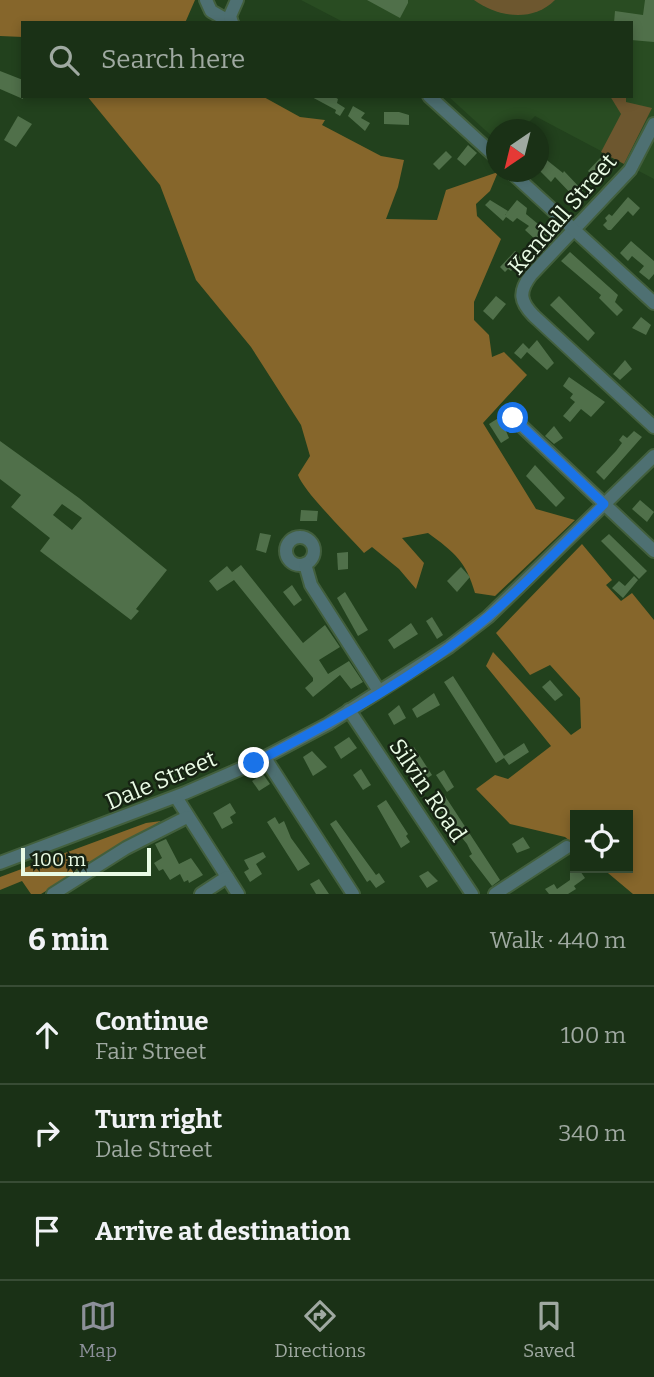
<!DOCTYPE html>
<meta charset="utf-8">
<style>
:root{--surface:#1a3116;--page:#273d23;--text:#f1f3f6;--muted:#9fa9a1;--line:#384c35;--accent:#8c9099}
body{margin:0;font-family:Bitter,serif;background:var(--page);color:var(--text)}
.controls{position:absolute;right:21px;bottom:21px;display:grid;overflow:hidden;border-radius:0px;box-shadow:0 4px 10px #0003}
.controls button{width:63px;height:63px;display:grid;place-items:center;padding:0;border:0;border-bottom:2px solid var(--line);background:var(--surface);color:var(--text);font:35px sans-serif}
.compass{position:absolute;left:486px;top:119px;width:63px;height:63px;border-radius:50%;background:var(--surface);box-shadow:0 4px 10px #0003;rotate:215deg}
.scale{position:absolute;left:21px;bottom:18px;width:130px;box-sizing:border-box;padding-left:7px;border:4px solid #e9fbe5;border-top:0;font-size:19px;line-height:24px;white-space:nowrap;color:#e9fbe5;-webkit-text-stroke:5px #162313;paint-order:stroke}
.stop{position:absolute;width:21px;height:21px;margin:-16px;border:5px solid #1a73e8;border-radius:50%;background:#fff}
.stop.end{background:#1a73e8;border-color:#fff;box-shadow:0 2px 7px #0008}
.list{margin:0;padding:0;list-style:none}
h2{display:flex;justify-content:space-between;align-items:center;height:91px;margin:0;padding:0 28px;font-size:30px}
h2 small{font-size:23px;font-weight:400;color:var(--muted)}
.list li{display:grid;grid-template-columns:46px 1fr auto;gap:21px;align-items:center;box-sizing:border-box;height:98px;padding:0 28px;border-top:2px solid var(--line)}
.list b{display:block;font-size:26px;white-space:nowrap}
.list p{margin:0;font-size:23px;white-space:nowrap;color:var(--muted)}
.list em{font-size:23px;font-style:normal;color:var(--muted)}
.icon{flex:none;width:38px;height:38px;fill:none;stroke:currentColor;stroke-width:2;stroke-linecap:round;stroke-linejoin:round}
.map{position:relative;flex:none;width:654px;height:894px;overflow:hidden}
.search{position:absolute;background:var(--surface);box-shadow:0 4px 10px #0003;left:21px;right:21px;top:21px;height:77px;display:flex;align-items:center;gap:18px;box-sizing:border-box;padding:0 24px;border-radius:0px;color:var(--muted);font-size:26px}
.sheet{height:385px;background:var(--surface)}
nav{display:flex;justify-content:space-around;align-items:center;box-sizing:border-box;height:98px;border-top:2px solid var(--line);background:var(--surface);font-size:19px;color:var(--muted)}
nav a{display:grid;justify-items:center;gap:4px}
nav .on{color:var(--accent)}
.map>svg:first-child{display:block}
.built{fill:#294c22}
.green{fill:#6d572f}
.forest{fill:#86662b}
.building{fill:#50704a;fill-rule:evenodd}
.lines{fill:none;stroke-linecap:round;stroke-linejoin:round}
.minor-casing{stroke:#425f3d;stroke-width:16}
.minor{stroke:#4e7072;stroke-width:12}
.route{stroke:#1a73e8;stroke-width:9}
.labels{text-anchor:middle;stroke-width:5;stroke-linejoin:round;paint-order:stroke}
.street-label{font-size:23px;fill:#e9fbe5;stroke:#162313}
</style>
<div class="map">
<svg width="654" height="894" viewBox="0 0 654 894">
<rect width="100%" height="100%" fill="#22411d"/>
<path class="built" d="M301,0H654V179L535,116L522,129L496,130V140L448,96H631V23H345Z"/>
<g class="green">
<path d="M474,0H555C532,23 498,17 474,0Z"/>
<path d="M610,96H626V102L652,108L624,164L601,152L621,114Z"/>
</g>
<g class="forest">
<path d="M0,0H195L185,23H23V37L0,36Z"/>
<path d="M87,96H262L300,117L325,120L322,125L381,156L404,160L398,187L386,219L437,220L446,190L498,172L490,191L476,204L477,216L501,239L474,302V320L489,335L492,357L504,352L527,375L483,423L536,509L575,520L495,596L475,593C466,561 454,552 428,533L402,538L424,563L416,589L399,569L372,547L364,553C348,535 304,492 298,475L310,456L301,425L251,347L196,280L160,185Z"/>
<path d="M582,544L612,580L606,585L621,601L632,593L654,620V894H633L602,868H628V815H575V845L565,837L510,824L476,789L495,775L508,779L551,746L486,666L493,652L571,735L581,728L580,698L550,665L530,675L496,633Z"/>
<path d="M161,821L41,894H31L22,881L0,890V877L146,823Z"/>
</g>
<g class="building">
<path d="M367,0H408V3L400,18Z"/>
<path d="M645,0H654V42L631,40V23H614L615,11L643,15Z"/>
<path d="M0,71L23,80V99L0,89Z"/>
<path d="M310,96H333L338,99L337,103L345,108L340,116L335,113L336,110Z"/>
<path d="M353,106L365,113L361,118L370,123L365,131L348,116Z"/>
<path d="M384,112H399L409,115V125L384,124Z"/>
<path d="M18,116L32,124L16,147L4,140Z"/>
<path d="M468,145L477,153L465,166L457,159Z"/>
<path d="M446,151L452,157L439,170L433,164Z"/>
<path d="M538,153L563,173L564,171L583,191L576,199L555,177L551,182L538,169Z"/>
<path d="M603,155L611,164L597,180L588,171Z"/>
<path d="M628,197L640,208L633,216L628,211L611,230H608L603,225L607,221L605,218L609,214L612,216Z"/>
<path d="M490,200L508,211L505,215L517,200L527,208L526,214L549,233L540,243L537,241L525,230L529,226L517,218L513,222L506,217L503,221L485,205Z"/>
<path d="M631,241L654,261V274L649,280L639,272L644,266L632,256L628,261L620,253Z"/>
<path d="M515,251L523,258L511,271L508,269L505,272L500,267Z"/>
<path d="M570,252L618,295L615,302L623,310L617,316L599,298L601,295L561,261Z"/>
<path d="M496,296L506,304L493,320L483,311Z"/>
<path d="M559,296L595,333L588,341L550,305Z"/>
<path d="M641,317L651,325L646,335L632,328Z"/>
<path d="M537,340L554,363L547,370L527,352L521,359L514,353L523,343L529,349Z"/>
<path d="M625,360L632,369L620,380L613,374Z"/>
<path d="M569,377L605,402L591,417L581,409L570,422L563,416L575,402L570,398L573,394L563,386Z"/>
<path d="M500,417L509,438L501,443L489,424Z"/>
<path d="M554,426L563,438L554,444L545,436Z"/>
<path d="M634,431L642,437L604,480L596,472L616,451L622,443L619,440L623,435L627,438Z"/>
<path d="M0,441L79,498L167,570L136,609L139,611L131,620L40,551L50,538L11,507L21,495L0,479ZM62,504L82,518L72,530L53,515Z"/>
<path d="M535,465L565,498L556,507L526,476Z"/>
<path d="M640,500L654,512L647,522L632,509Z"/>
<path d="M301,510L318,511L317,521H300Z"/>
<path d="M260,533L271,535L266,553L256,550Z"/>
<path d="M609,534L647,571L639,579L601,541Z"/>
<path d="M348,552V569L338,570L337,553Z"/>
<path d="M241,565L303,643L325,625L340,647L319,660L328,674L349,661L363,682L351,689L340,675L313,697L305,688L313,681V678L234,580L217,591L209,581L227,566L232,572Z"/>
<path d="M461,567L470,577L457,592L447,581Z"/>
<path d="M634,576L638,580L623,598L612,588L619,581L625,586Z"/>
<path d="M292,585L302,600L294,606L283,592Z"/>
<path d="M345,592L368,630L358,636L337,598Z"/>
<path d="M432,617L443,635L437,639L426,621Z"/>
<path d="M411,623L418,634L394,649L388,640Z"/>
<path d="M453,676L504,756L524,743L529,752L509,765L504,758L496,763L444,682Z"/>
<path d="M550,680L563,695L555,701L542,687Z"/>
<path d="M434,693L440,705L417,718L412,709Z"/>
<path d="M399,705L406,718L394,725L388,714Z"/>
<path d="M349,737L357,748L341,759L334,747Z"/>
<path d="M414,747L432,775L423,781L406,758L405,752Z"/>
<path d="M312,751L327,767L313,776L303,757Z"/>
<path d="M361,769L371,785L363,790L353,775Z"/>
<path d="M444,770L454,787L447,792L436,775Z"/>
<path d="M263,774L270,784L259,791L252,781Z"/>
<path d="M445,796L500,880L492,886L469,856L472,854L467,844L438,808L440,806L437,801Z"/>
<path d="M386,800L408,834L406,836L410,842L401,848L377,806Z"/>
<path d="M230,803L236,813L230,817L233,823L222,829L213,813Z"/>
<path d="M275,817L279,824L284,821L291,838L310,864L298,871L267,822Z"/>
<path d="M336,820L376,875L379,873L385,882L376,888L370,880L367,882L330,824Z"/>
<path d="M523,837L530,848L517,853L512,844Z"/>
<path d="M166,839L179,864L191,858L203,875L189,883L188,880L184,882L180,874L170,880L163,869L159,871L154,863L162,858L155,844Z"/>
<path d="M263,852L266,857L256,864L262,874L250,882L244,872L249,869L244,860Z"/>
<path d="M578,868L585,878L574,886L576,889L568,894H549L545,889L554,884L557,889L570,880V873Z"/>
<path d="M428,871L438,881L427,888L419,876Z"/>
<path d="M319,879L329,894H316L310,884Z"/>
</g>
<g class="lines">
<defs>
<g id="minor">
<path d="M206,0L211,11L232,23"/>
<path d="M232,23L230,16L237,0"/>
<path d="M429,96L496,157"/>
<path d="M654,124L630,170L531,275C518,292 520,302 534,316L654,427"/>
<path d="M511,172L654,303"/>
<path d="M513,418L654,551"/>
<circle cx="300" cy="551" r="14"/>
<path d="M305,564L311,585L379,691"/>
<path d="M349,710L472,894"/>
<path d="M265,758L353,894"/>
<path d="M176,797L238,894"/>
<path d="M0,863L185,793L254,763L328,724L449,647L488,617L654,456"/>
<path d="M53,894L126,848L187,817"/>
<path d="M201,894L227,877"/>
<path d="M495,894L567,847"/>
</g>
</defs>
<use href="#minor" class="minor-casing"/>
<use href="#minor" class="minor"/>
</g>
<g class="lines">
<path class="route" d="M254,763C327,725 403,684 468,633C517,595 560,547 604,504L513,418"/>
</g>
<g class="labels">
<g class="street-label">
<text transform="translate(562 214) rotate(-49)" y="8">Kendall Street</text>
<text transform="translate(161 780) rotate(-23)" y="8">Dale Street</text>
<text transform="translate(428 790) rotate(56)" y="8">Silvin Road</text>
</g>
</g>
</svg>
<div class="controls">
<button><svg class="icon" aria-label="locate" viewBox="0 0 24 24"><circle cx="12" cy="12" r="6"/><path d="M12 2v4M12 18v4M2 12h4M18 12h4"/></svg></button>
</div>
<svg class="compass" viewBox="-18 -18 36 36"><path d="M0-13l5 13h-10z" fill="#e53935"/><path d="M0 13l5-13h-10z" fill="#9fa9a1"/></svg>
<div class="scale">100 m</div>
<div class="stop" style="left:513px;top:418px"></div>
<div class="stop end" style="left:254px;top:763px"></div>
<div class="search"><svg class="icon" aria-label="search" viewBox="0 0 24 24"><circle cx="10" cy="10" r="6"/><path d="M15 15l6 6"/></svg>Search here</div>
</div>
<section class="sheet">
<h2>6 min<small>Walk · 440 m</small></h2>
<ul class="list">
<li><svg class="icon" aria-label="ahead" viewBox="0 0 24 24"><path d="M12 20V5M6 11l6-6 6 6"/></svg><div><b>Continue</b><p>Fair Street</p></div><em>100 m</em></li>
<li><svg class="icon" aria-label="right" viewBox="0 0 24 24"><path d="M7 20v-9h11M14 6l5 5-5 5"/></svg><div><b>Turn right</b><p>Dale Street</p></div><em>340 m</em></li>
<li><svg class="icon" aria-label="arrive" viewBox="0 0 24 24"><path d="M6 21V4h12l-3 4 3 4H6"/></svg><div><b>Arrive at destination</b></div></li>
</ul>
</section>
<nav>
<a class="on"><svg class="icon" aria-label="map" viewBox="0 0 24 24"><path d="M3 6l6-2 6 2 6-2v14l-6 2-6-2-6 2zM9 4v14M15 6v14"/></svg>Map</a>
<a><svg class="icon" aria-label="directions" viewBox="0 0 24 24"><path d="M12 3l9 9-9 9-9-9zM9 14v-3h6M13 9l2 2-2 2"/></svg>Directions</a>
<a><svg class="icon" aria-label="saved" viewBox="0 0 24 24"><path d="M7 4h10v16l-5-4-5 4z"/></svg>Saved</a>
</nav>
